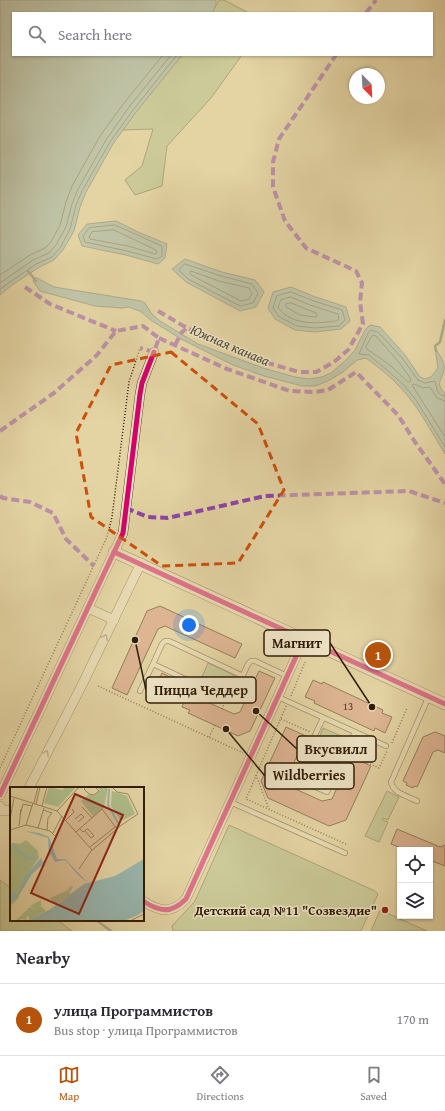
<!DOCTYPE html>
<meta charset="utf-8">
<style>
:root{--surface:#fff;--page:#f7f7f7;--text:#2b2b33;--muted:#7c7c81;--line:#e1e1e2;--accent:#b45309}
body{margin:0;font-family:"Gentium Book Plus",serif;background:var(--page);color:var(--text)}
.controls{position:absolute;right:12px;bottom:12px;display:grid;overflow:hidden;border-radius:0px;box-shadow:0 1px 3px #0004}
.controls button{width:36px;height:36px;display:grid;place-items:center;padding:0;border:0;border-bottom:1px solid var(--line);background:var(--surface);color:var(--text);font:20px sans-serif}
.compass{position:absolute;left:349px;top:68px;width:36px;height:36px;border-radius:50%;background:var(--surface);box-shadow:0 1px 3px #0004;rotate:156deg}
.you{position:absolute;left:189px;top:625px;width:14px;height:14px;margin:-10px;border:3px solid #fff;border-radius:50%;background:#1a73e8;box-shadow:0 0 0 6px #1a73e833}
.badge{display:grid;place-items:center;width:26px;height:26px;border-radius:50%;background:var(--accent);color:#fff;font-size:13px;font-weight:700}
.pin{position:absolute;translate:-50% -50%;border:2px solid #fff;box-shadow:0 1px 4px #0006}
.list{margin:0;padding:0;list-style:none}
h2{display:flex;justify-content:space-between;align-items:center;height:52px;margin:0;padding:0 16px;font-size:17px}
h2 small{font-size:13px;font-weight:400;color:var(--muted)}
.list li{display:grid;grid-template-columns:26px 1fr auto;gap:12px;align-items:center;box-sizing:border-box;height:72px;padding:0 16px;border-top:1px solid var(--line)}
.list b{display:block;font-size:15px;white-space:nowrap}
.list p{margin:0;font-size:13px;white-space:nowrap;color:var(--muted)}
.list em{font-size:13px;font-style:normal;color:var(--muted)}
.icon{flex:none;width:22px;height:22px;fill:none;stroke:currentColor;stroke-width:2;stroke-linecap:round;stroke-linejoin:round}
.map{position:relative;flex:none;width:445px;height:931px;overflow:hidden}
.search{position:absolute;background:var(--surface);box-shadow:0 1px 3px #0004;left:12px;right:12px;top:12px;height:44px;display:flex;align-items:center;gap:10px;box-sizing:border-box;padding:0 14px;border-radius:0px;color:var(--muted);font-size:15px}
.sheet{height:124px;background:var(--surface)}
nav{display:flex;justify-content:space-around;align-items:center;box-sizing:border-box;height:56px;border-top:1px solid var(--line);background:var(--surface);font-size:11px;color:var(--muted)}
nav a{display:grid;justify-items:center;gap:2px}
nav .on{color:var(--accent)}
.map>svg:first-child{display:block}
.green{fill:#aebe8b;stroke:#6f6d48}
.water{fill:#98b7af;stroke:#6e796b}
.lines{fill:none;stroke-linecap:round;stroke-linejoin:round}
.shore{stroke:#646a5a;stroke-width:1}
.stream{stroke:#6e796b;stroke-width:2.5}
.building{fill:#d5907c;stroke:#301c04}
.service-casing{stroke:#5d4a2c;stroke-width:6}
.minor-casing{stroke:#5d4a2c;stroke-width:10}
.tertiary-casing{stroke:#5d4a2c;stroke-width:12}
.path{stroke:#301c04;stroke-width:1.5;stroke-dasharray:1 2;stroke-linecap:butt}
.service{stroke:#ede3c4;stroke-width:4.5}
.minor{stroke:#ede3c4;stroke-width:9}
.tertiary{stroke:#ede3c4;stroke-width:11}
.quiet{stroke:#8e44ad;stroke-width:4;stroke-dasharray:8 4;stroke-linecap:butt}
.cycleway-casing{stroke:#ede3c4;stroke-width:8}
.cycleway{stroke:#d6006c;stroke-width:5}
.oneway{stroke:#98896e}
.marked{fill:none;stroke:#cc500b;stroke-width:3;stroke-dasharray:8 5;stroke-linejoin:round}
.poi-dot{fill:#8f2418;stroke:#ede3c4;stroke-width:1.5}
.labels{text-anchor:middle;stroke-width:3;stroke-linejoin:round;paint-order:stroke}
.number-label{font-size:11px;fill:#593922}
.poi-label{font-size:13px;font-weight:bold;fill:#301c04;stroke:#ede3c4;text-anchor:end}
.water-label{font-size:14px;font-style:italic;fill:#4f4a37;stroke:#ede3c4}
.inset-river{fill:none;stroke:#98b7af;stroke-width:2}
.inset-road{fill:none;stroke:#9c8a64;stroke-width:1}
.view{fill:#8f2418;fill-opacity:0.15;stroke:#8f2418;stroke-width:2}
.inset-edge{fill:none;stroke:#301c04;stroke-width:2}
.leader{fill:none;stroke:#301c04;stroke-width:1.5}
.callout-dot{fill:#301c04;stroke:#ede3c4;stroke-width:1.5}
.callout{fill:#ede3c4;stroke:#301c04;stroke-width:1.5}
.callout-label{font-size:14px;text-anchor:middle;font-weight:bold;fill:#301c04}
</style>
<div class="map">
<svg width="445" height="931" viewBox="0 0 445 931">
<rect width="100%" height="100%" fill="#e4d4a4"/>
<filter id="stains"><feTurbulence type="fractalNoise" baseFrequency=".005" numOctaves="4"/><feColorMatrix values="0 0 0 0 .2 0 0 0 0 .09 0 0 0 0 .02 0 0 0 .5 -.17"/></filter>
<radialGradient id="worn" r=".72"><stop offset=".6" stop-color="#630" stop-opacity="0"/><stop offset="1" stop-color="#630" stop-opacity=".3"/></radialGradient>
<g class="green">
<path d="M219,0H224L249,13H212Z"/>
<path d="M182,55H242L211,98L167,146L162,186L135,195L125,180L142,166L153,129L123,130L136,112Z"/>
<path d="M208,663L234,675L227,690L201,679Z"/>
<path d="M323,728L348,739L342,751L318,740Z"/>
<path d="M316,745L339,756L331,774L308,763Z"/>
<path d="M357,745L376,754L372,762L353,753Z"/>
<path d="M387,791L399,797L388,820L383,818L382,820L388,822L379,842L365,836Z"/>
<path d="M229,825L375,891L378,894L361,931H173L172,926L195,901Z"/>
<path d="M0,880L11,888V920H57L72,931H0Z"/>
<path d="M380,910L427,931H371Z"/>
</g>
<g class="water">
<path d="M0,0H216V5L212,13H13V55H182L136,112L113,144L86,192L80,207L74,231L63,250L54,260L38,268L12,285L0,295Z"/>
<path d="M116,221L138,232L167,244L165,258L158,264L126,255L82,246L78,235L87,224Z"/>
<path d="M185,259L222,272L255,280L264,292L256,307L240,311L186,282L172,269Z"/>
<path d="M35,278H37L54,287L141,301L145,303L151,313L160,321L198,344L263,368L295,377L309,379L322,377L331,373L347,359L355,350L365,330L370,325L380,327L405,355L420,377L425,379L431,377L438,368L435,348C439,354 445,362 444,369C443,380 434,383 445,393V454C431,431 418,406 400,387C390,376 378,367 366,358L357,360L343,372L328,381L315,386H302L264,376L233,365L183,340L152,321L140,311L134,309L129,307L122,308L95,306L40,291L33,281Z"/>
<path d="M291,287L313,296L346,307L350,321L341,329L315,332L295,330L275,319L268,308L273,292Z"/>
</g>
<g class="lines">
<g class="shore">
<path d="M115,225L162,246V256L157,259L127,251L85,242L83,236L89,228Z"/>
<path d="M114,230L156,250L157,253L155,254L128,246L90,239L89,237L92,232Z"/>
<path d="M185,264L221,276L252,284L258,293L253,303L240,306L188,279L179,270Z"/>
<path d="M191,271L219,281L249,288L252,294L249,299L241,301L191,275L190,273Z"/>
<path d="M0,275L30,255L45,248L51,242L60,225L66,202L72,186L100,136L124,103L163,55"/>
<path d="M0,283L33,260L49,253L56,245L66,227L72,204L78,189L106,140L129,107L171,55"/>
<path d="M0,289L36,264L52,257L60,248L70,229L76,205L82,191L110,142L133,110L177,55"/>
<path d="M291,292L311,300L342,310L345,320L339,326L315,328L297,326L278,316L273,307L277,296Z"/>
<path d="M291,297L310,305L338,314L339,319C336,322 332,321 327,322C311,324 288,323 278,307L281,300Z"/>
<path d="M291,303L316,313L317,316L315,317L300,315L286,307V304Z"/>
<path d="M373,335L376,336L398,361L411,379L410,382H408L391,366L367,349L366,347Z"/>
<path d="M445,396C436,395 437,387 435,381L425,383L418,380L402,358L378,332L371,330L368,333L359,354L369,355L387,370L403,384L416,400L445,447"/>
<path d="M445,401L437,398L430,387L423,388L414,384L412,385L445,437"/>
</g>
<g class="stream">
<path d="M28,271L36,281"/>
<path d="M436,351L435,346L440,342L445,320"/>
<path d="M10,857H11"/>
<path d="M96,920L111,931"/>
</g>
</g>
<g class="building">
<path d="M160,606L242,644L235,658L165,626L158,629L127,695L112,688L147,611Z"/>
<path d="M259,671L275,678L250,731L238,736L188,713L190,710L182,707L188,694L195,698L196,697L234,714L240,712Z"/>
<path d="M162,673L170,677L164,689L156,686Z"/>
<path d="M313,680L322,684L323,682L383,710L382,713L392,717L385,733L375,728L374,731L314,703L315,701L305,697Z"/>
<path d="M286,727L306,736L287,778L293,788L322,801L332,799L351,757L371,766L346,820L329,826L268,798L261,781Z"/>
<path d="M435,732L445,736V753L438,750L433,752L417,787L414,786L413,788L406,785L407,783L403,781L423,737Z"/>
<path d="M397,829L440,847L445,845V866L430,860V850H406L391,844Z"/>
</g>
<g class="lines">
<defs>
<g id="service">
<path d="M243,676L169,641H165L162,644L153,664L226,698H231L234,695L248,664L251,661H255L287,676"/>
<path d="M140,691L153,664"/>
<path d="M278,697L386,746"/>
<path d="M323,718L295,778L327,792L355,732"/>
<path d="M417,801C407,796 393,793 391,782L429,696"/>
<path d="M230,802L345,853"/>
</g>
<g id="minor">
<path d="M88,608L114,620"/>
<path d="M29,788L83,683L141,563"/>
<path d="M0,795L123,533L140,394L142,383L154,352"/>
<path d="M0,806L3,811L11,810"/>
<path d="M143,901C160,912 171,914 186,899L304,639"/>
</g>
<path id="tertiary" d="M114,552L445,704"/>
</defs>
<use href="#service" class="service-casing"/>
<use href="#minor" class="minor-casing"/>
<use href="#tertiary" class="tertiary-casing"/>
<g class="path">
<path d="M98,686L243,753"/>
<path d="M291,696L305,662"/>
<path d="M239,698L245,700"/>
<path d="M286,706L246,799L348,845"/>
<path d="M222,709L224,704"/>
<path d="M281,719L310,732"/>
<path d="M209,737L215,725"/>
<path d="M319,742L339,751"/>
<path d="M392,743L407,708"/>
<path d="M351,755L379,768L387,751"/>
<path d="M0,768L107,537L112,517L129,382L140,348"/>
<path d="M256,775L269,809"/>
</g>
<use href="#service" class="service"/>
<use href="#minor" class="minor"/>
<use href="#tertiary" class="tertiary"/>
<g class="quiet">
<path d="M366,13L376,0"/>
<path d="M25,287L50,304L116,331"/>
<path d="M158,311L187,328L268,363L299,372H316L334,362L348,350L363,324L360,302L362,283L356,271L306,248L285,221L273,187V162L279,139L336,55"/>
<path d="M159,338L227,369L290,391L315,392L328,390L356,372L398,415L415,442L445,484"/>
<path d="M175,345L182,332L187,328"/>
<path d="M0,431L54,393L97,355L116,331L143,326L159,338L154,352L140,348"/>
<path d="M0,496L3,498L30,502L53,513L66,539L94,566"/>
<path d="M126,508L148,517L168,518L265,496L409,491L445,503"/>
</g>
<defs>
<g id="cycleway">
<path d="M114,552L445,704"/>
<path d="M0,795L123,533L140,394L142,383L154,352"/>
<path d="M143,901C160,912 171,914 186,899L304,639"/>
</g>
</defs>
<use href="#cycleway" class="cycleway-casing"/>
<use href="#cycleway" class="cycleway"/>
</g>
<defs><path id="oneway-chevron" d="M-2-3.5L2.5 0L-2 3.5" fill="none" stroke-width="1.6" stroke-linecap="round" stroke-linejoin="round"/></defs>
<g class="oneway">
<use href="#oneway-chevron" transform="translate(105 637) rotate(-64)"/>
<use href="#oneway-chevron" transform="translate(46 753) rotate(-63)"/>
</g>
<path d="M0 0H445V931H0ZM171,352L258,424L284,490L238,563L162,566L91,517L76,433L111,365Z" fill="#e4d4a4" fill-opacity=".55" fill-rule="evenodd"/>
<path class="marked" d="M171,352L258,424L284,490L238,563L162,566L91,517L76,433L111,365Z"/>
<circle class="poi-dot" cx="385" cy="910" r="4"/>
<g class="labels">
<g class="number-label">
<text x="348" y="710">13</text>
</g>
<g class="poi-label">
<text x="377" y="915">Детский сад №11 "Созвездие"</text>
</g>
<g class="water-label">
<text transform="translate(230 345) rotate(23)" y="5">Южная канава</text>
</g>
</g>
<g transform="translate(10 787)">
<rect width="134" height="134" fill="#e4d4a4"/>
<path d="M39,0L53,3L54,0H66L48,20L34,16ZM87,0H98L94,21L83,29L71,14L78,8H84L90,3ZM102,4L117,9L125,27L111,34L101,19ZM16,53L27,63L29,70L12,97L8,112L0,119V114H3L7,108L5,110V103L2,110L0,107V60L4,56L10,57ZM60,99L63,100L59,106L62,107L45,117L40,111L58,103ZM31,113V119L36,124L19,133V129L16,130L17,134L13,132L5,134L20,120L28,124L20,119Z" fill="#aebe8b"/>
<path d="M15,44L0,49L15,44L29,46L39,50L47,72H55L78,96L68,88L55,73L45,75L41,67L39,69L38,51ZM31,71L33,75L35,73L34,76L22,87L8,110L3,115L0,114L1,106L5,103L7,109L15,90ZM134,72V124L128,128L114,134H17L39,123L74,97L105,89Z" fill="#98b7af"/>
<path class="inset-river" d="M99,2L98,18L108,36M2,56L7,63L18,71L28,72"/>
<path class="inset-road" d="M76,0L74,2L79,7L84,8L89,4L85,0M102,0L107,5L118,7L128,27L107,41M0,9L47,24L82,63M24,16L28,0M26,17L30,0M32,19L37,0M72,20L82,31M33,23L42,26L38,31L37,43M47,24L69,0M10,28L13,17L22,19M0,32L4,11M65,32L71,27L74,30L68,35M56,33L64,25L62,22M16,38L23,16M9,39L11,22M28,41L34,21M70,42L73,45L77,42H78L84,49L81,51L75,44M0,43L16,38L40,44L45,49M66,45L92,22L107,42L81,64L69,82M43,46L52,29M80,60L105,40M120,134L134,127"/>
<path class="view" d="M65,7L113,28L69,127L21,106Z"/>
<rect width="134" height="134" class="inset-edge"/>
</g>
<path class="leader" d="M372 707L330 643M135 640L146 690M256 711L297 749M226 729L265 776"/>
<g class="callout-dot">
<circle cx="372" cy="707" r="4"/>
<circle cx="135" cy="640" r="4"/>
<circle cx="256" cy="711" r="4"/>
<circle cx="226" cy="729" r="4"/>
</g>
<g class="callout">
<rect x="264" y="630" width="66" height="26" rx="4"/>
<rect x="146" y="677" width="110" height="26" rx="4"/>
<rect x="297" y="736" width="79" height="26" rx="4"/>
<rect x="265" y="763" width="89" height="26" rx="4"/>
</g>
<g class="callout-label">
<text x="297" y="648">Магнит</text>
<text x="201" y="695">Пицца Чеддер</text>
<text x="336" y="754">Вкусвилл</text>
<text x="309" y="780">Wildberries</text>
</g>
<rect width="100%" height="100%" filter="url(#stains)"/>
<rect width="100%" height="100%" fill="url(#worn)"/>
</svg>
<div class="controls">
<button><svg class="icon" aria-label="locate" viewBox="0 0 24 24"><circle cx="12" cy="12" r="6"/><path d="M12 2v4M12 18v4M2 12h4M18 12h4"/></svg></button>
<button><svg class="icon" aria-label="layers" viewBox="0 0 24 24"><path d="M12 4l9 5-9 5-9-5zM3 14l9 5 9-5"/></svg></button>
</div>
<svg class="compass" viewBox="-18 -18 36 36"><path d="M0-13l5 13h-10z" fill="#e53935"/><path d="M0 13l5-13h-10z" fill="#7c7c81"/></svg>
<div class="you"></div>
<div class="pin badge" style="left:378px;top:655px">1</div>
<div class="search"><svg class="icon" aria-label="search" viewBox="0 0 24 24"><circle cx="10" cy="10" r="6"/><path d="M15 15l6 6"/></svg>Search here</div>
</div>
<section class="sheet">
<h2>Nearby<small></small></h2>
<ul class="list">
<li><span class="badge">1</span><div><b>улица Программистов</b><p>Bus stop · улица Программистов</p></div><em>170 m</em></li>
</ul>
</section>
<nav>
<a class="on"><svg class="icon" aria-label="map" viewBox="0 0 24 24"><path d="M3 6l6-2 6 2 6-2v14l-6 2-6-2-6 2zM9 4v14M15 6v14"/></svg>Map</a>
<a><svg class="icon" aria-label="directions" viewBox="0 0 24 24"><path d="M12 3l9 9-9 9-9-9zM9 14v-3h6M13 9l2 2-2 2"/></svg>Directions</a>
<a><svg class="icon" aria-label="saved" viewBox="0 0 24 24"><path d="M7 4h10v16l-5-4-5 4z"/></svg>Saved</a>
</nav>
